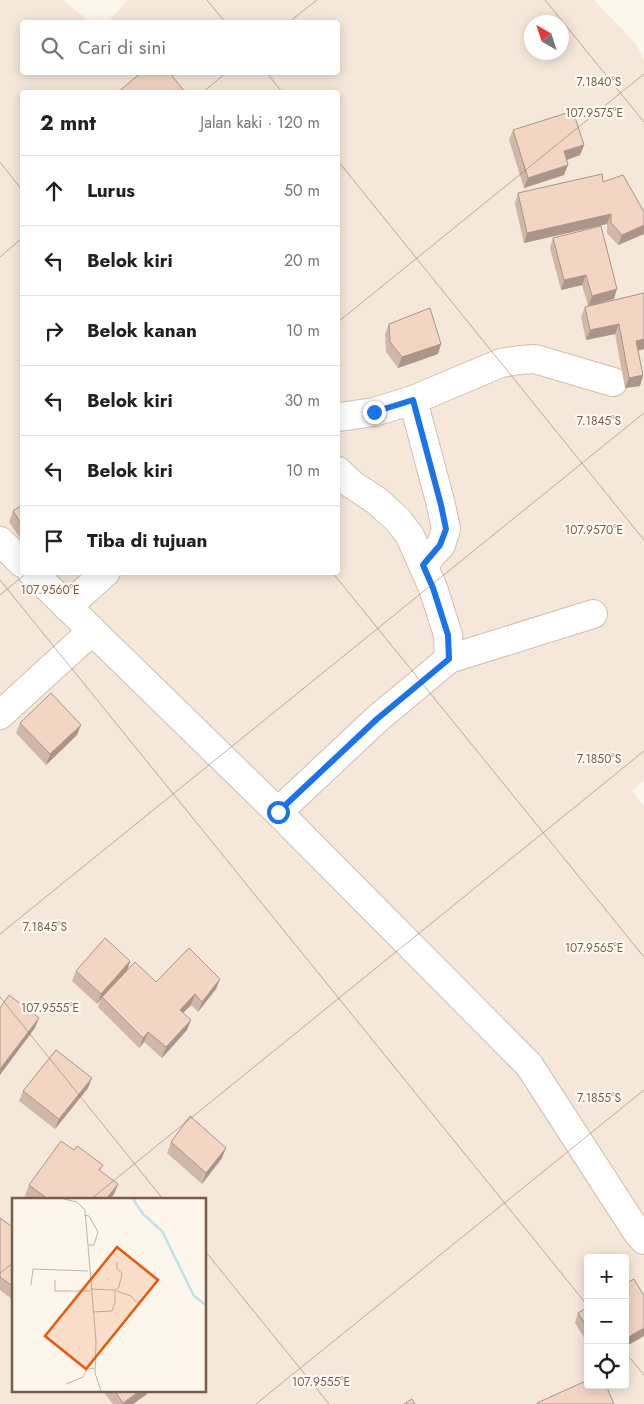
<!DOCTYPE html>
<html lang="id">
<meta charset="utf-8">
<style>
:root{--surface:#fff;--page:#f6f6f6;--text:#202124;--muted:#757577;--line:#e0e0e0}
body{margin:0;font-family:Jost,sans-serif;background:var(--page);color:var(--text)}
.controls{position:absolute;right:15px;bottom:15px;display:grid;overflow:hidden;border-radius:5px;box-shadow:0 2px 12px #0003}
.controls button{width:45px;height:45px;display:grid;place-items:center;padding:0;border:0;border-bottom:1px solid var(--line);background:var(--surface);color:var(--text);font:25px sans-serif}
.compass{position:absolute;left:524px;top:15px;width:45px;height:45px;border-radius:50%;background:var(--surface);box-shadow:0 2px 12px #0003;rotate:321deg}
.stop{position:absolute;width:15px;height:15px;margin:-11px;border:4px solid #1a73e8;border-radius:50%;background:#fff}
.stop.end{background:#1a73e8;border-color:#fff;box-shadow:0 1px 5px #0008}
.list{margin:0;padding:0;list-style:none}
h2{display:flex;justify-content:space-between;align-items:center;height:65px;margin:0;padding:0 20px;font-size:21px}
h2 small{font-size:16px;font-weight:400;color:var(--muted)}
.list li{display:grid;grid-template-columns:32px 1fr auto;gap:15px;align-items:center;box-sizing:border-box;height:70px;padding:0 20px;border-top:1px solid var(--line)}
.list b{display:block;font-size:19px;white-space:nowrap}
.list em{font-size:16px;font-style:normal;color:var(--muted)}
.icon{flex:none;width:28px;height:28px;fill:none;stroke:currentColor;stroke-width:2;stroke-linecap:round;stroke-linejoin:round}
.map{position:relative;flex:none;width:644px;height:1404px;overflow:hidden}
.search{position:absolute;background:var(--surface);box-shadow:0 2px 12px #0003;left:20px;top:20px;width:320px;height:55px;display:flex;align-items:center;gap:12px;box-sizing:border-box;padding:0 18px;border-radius:5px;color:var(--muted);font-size:19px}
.panel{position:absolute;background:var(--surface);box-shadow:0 2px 12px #0003;left:20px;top:90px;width:320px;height:485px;border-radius:5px}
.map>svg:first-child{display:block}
.residential{fill:#f5e8da;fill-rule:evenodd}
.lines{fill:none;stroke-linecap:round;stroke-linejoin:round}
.minor-casing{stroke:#d1beb0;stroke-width:30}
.minor{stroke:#fff;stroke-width:28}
.wall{fill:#d1b7a8}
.shaded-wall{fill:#aa9588}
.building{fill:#f3d5c3;stroke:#aa9588}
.route{stroke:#1a73e8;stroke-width:6}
.ticks{fill:none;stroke:#7a5c4d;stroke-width:1;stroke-opacity:0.45}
.inset-river{fill:none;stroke:#bfe3e8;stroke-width:2.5}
.inset-road{fill:none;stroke:#c5b3a7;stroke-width:1}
.view{fill:#e8590c;fill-opacity:0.15;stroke:#e8590c;stroke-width:2.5}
.inset-edge{fill:none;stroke:#7a5c4d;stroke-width:2.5}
.ticks-label{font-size:12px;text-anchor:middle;fill:#7a5c4d;stroke:#fffaf3;stroke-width:4.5;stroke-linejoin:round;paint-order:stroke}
</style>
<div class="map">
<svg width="644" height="1404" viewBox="0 0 644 1404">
<rect width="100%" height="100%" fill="#fdf6ec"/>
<path class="residential" d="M0,0H63L90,22H22V72H338V22H108L128,0H594L636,44L644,60V780L632,791L644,806V1404H0ZM532,22H562V52H532ZM22,92H338V572H22ZM14,1199H205V1390H14ZM588,1258H625V1385H588Z"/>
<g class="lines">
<defs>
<g id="minor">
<path d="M413,400L441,505L446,529L441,545L423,565"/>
<path d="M339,417L374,412L413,400L501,363L519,360L535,359L613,382"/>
<path d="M0,541L22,563"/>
<path d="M32,572L278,812L529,1065L637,1232L644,1240"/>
<path d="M67,607L106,572"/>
<path d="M449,659L593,614"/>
<path d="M0,715L91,632"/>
<path d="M278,812L377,719L449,659L448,635L433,588L410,536L398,520L377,501L350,483L338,471"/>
</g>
</defs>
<use href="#minor" class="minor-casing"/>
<use href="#minor" class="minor"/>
</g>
<g class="wall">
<path d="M513,130L584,145L580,155L567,160L564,175L524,188L509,140Z"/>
<path d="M603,182L644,212V234L618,245L607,233V224L524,243L515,204L518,193Z"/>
<path d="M553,238L614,299L591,305L644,293L638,350L643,375L640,386L625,388L615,334L586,340L581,317L585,307L588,306L582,285L561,290L550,248Z"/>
<path d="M389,324L441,344L438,354L398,368L386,352L385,334Z"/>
<path d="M22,505V541L9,522L13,511Z"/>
<path d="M20,723L77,735L46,765L16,733Z"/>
<path d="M130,961L127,971L156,982L220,979L216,989L198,1012L191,1005L183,1013L187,1030L162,1058L144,1042L139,1048L98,1007L100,1000L97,1004L72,981L76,971Z"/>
<path d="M88,1088L55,1129L19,1101L23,1091Z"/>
<path d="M171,1142L222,1158L202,1184L167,1153Z"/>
<path d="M74,1150L103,1165L100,1171L118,1184L114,1194L110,1199H30L25,1196L29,1185Z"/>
<path d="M0,1218L14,1228V1298L13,1300L0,1290Z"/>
<path d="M588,1307V1344L575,1323L578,1313Z"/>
<path d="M102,1390H148L147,1394L133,1404H113Z"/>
</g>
<g class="shaded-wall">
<path d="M584,145L580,155L561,162L564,151Z"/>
<path d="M568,165L564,175L524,188L528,178Z"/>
<path d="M611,214L607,224L524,243L527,233Z"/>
<path d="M644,225V234L618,245L622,235Z"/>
<path d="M586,275L582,285L561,290L564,280Z"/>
<path d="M617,289L614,299L588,306L592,296Z"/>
<path d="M619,324L615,334L586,340L590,330Z"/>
<path d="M644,339V349L632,352L636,341Z"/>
<path d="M441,344L438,354L398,368L402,357Z"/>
<path d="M643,375L640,386L625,388L629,378Z"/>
<path d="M81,725L77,735L46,765L50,754Z"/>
<path d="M130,961L127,972L102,997L100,1000L97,1004L101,994Z"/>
<path d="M220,979L216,989L198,1012L202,1002Z"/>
<path d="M195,994L191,1005L176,1020L180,1010Z"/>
<path d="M39,1018L35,1028L0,1075V1069Z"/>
<path d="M191,1020L187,1030L162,1058L166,1047Z"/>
<path d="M148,1032L144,1042L139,1048L143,1038Z"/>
<path d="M92,1078L88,1088L55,1129L59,1119Z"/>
<path d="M226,1148L222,1158L202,1184L206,1173Z"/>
<path d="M118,1184L114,1194L110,1199H106Z"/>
<path d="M644,1328V1336L625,1347V1339Z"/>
<path d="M141,1390H148L147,1394L133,1404H123Z"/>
</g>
<g class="building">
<path d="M142,72H169L185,92H118Z"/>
<path d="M573,111L584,145L564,151L568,165L528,178L513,130Z"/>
<path d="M602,174L603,182L623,175L644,212V225L622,235L611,223V214L527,233L518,193Z"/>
<path d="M601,226L617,289L592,296L586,275L564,280L553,238Z"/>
<path d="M644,293V339L636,341L643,375L629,378L619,324L590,330L585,307Z"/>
<path d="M430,308L441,344L402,357L390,342L389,324Z"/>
<path d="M22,505V525L13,511Z"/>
<path d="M51,693L81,725L50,754L20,723Z"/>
<path d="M105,938L130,961L101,994L76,971Z"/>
<path d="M189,948L220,979L202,1002L195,994L180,1010L191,1020L166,1047L148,1032L143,1038L102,997L135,962L156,982Z"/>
<path d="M9,995L39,1018L0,1069V1008Z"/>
<path d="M56,1050L92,1078L59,1119L23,1091Z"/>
<path d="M190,1116L226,1148L206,1173L171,1142Z"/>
<path d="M61,1141L74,1150L77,1146L103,1165L99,1170L118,1184L106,1199H48L29,1185Z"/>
<path d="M0,1218L14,1228V1287L0,1277Z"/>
<path d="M634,1279L644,1296V1328L625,1339V1284Z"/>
<path d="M588,1307V1328L578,1313Z"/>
<path d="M588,1380V1385H606L614,1404H538L537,1403Z"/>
<path d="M114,1390H141L123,1403Z"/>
<path d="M412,1399L415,1404H404Z"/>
</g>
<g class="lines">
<path class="route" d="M278,812L377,719L449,659L448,635L433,588L423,565L440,545L446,529L441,505L413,400L374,412"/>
</g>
<path class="ticks" d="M207,0L225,22M545,0L644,122M289,22L317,0M266,72L282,92M203,92L227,72M338,161L644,540M0,162L22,190M0,257L22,238M338,322L644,74M332,572L644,957M0,580L588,1306M0,595L28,572M0,934L644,413M0,997L163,1199M91,1199L644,751M205,1251L329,1404M0,1273L14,1262M625,1352L644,1375M256,1404L644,1090"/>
<g transform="translate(12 1198)">
<rect width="194" height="194" fill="#fdf6ec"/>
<path class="inset-river" d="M121,1L131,16L150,33L182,98L194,107"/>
<path class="inset-road" d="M52,1L65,4L73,12L84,143L83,175L89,193M72,17L77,18L86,34L82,47H76M43,82V93H78M19,87L21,71L76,73M78,91L103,92V104L100,113L81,114M103,92L107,89L110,75L105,71V64M105,93L119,98L124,104M54,186L71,179L75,171L83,170"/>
<path class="view" d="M105,49L146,82L74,171L33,138Z"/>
<rect width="194" height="194" class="inset-edge"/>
</g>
<g class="ticks-label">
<text x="599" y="86">7.1840°S</text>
<text x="594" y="117">107.9575°E</text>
<text x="599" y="425">7.1845°S</text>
<text x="594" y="534">107.9570°E</text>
<text x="50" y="594">107.9560°E</text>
<text x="599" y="763">7.1850°S</text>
<text x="45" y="931">7.1845°S</text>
<text x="594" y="952">107.9565°E</text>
<text x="50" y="1012">107.9555°E</text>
<text x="599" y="1102">7.1855°S</text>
<text x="321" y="1386">107.9555°E</text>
</g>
</svg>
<div class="controls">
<button>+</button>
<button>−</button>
<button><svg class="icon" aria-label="locate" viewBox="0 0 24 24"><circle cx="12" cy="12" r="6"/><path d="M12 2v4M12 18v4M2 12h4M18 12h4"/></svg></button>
</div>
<svg class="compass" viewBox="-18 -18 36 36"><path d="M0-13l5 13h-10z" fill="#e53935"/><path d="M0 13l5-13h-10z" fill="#757577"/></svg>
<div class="stop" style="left:278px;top:812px"></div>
<div class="stop end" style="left:374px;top:412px"></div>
<div class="search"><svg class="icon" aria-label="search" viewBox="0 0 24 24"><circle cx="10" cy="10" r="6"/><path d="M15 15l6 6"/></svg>Cari di sini</div>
<section class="panel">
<h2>2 mnt<small>Jalan kaki · 120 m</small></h2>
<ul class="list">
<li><svg class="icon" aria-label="ahead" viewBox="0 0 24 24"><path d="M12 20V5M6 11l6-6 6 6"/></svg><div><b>Lurus</b></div><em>50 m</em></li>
<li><svg class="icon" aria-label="left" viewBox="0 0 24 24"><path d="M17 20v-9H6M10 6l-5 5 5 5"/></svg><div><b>Belok kiri</b></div><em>20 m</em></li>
<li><svg class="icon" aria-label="right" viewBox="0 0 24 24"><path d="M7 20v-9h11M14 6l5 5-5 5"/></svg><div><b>Belok kanan</b></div><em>10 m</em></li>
<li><svg class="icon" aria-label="left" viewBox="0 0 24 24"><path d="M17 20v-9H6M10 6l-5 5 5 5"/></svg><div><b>Belok kiri</b></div><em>30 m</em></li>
<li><svg class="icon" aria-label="left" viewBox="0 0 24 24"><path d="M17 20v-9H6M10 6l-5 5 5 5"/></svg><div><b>Belok kiri</b></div><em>10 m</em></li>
<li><svg class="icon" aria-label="arrive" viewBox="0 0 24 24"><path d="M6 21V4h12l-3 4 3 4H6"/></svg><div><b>Tiba di tujuan</b></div></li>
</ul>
</section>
</div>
